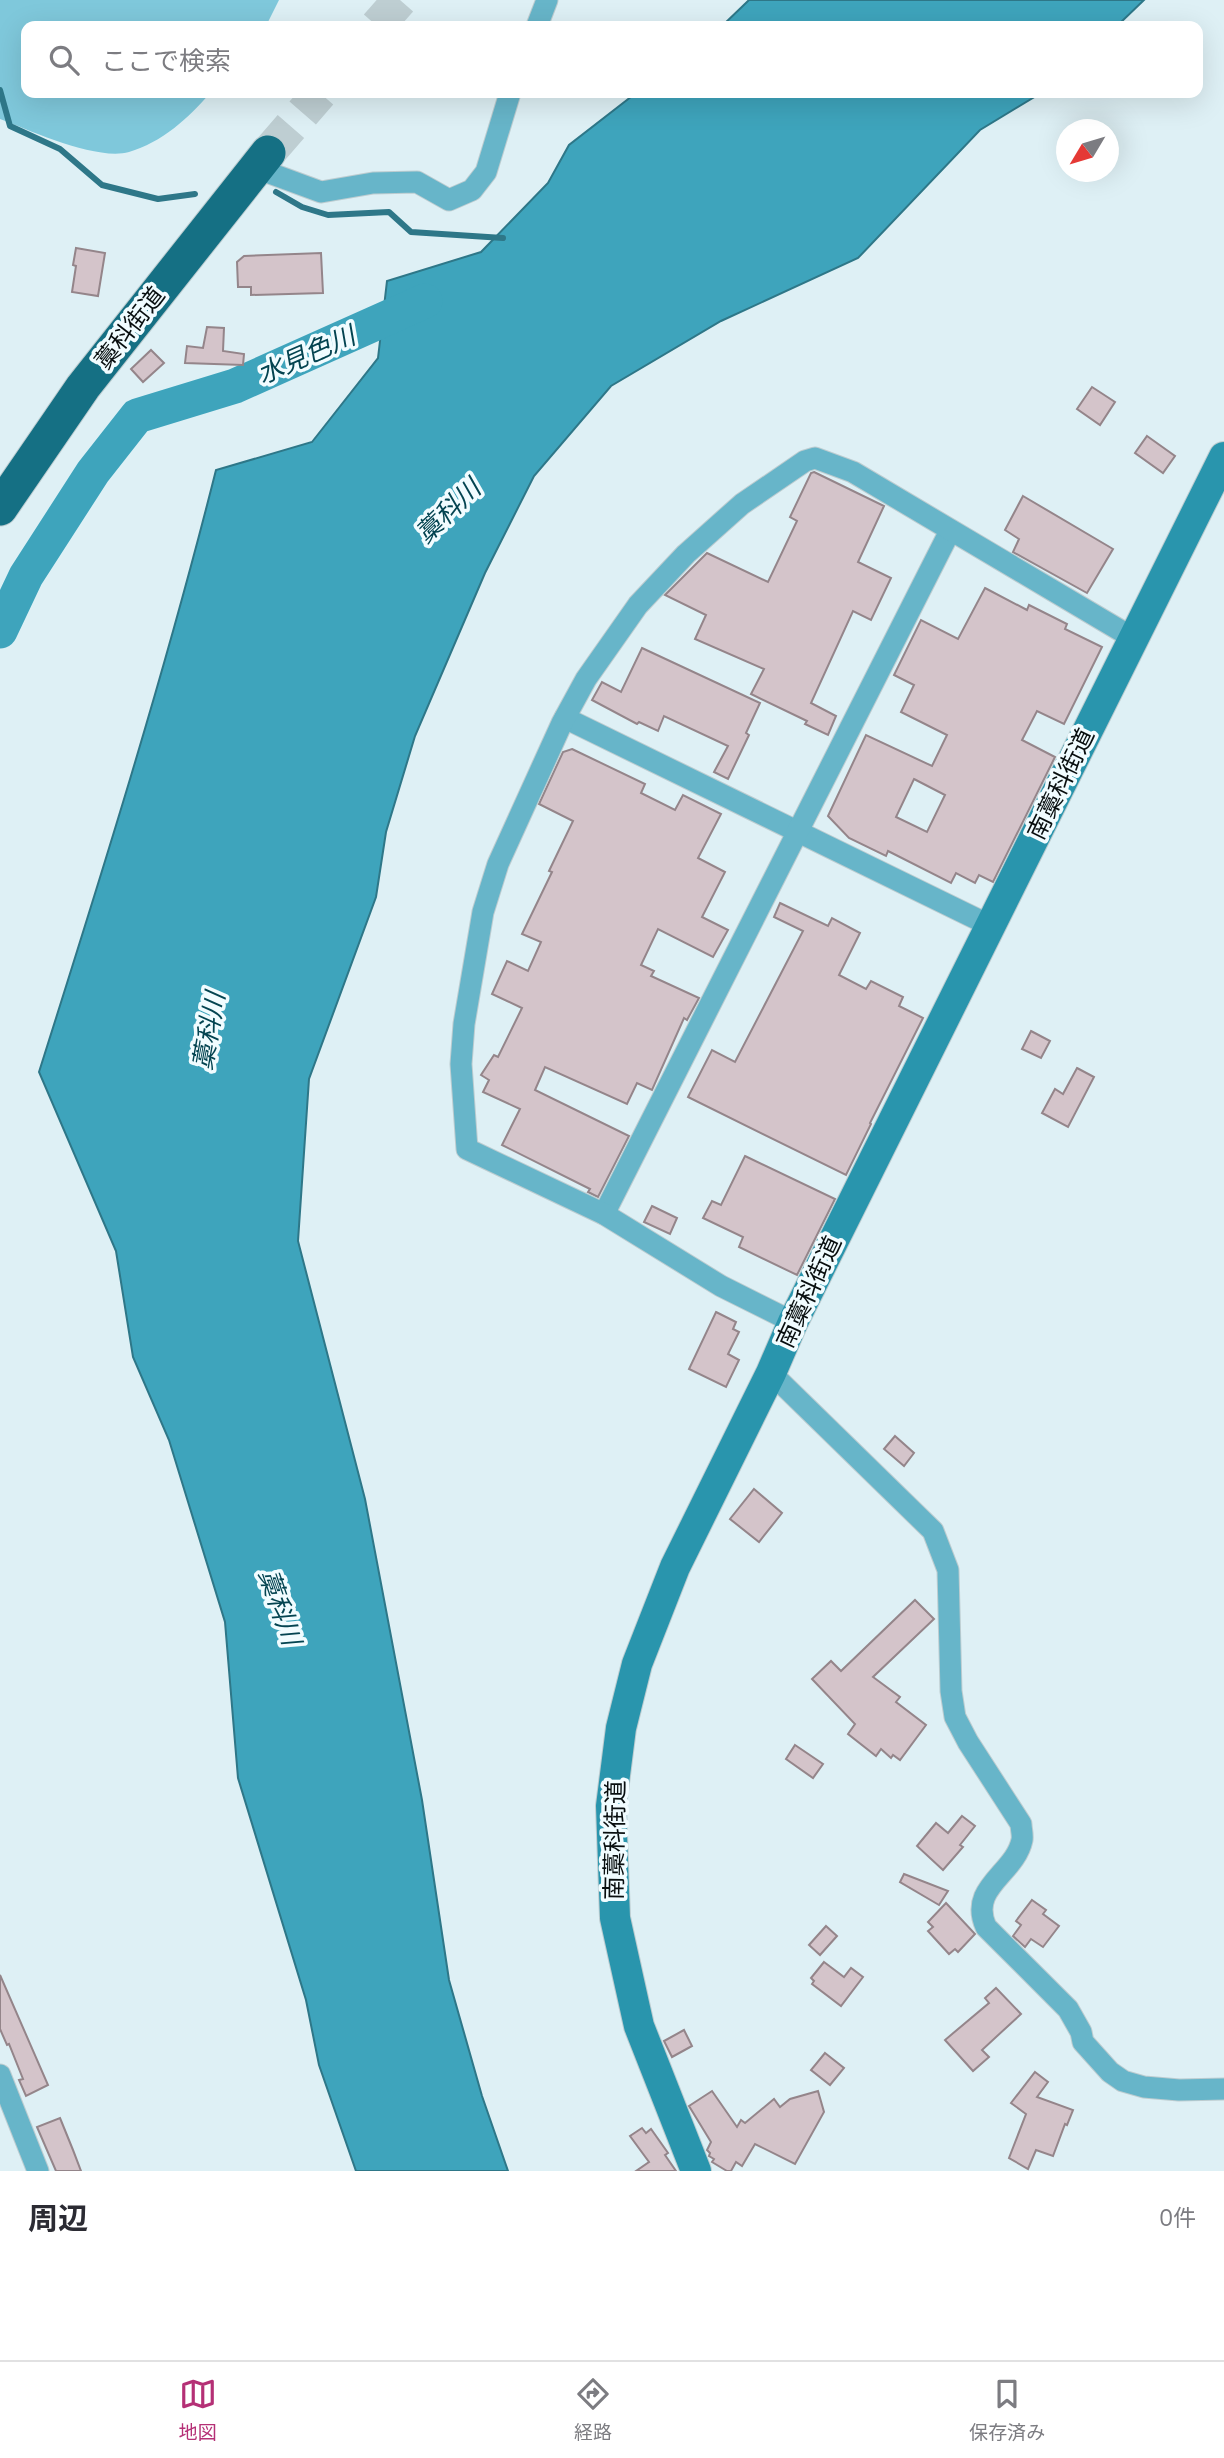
<!DOCTYPE html>
<html lang="ja">
<meta charset="utf-8">
<style>
:root{--surface:#fff;--page:#f2f2f3;--text:#2b2b33;--muted:#7c7c81;--line:#e1e1e2;--accent:#b53076}
body{margin:0;font-family:"Nunito Sans","Noto Sans JP",sans-serif;background:var(--page);color:var(--text)}
.compass{position:absolute;left:1056px;top:119px;width:63px;height:63px;border-radius:50%;background:var(--surface);box-shadow:0 7px 28px #0002;rotate:232deg}
.list{margin:0;padding:0;list-style:none}
h2{display:flex;justify-content:space-between;align-items:center;height:91px;margin:0;padding:0 28px;font-size:30px}
h2 small{font-size:23px;font-weight:400;color:var(--muted)}
.icon{flex:none;width:38px;height:38px;fill:none;stroke:currentColor;stroke-width:2;stroke-linecap:round;stroke-linejoin:round}
.map{position:relative;flex:none;width:1224px;height:2171px;overflow:hidden}
.search{position:absolute;background:var(--surface);box-shadow:0 7px 28px #0002;left:21px;right:21px;top:21px;height:77px;display:flex;align-items:center;gap:18px;box-sizing:border-box;padding:0 24px;border-radius:14px;color:var(--muted);font-size:26px}
.sheet{height:189px;background:var(--surface)}
nav{display:flex;justify-content:space-around;align-items:center;box-sizing:border-box;height:98px;border-top:2px solid var(--line);background:var(--surface);font-size:19px;color:var(--muted)}
nav a{display:grid;justify-items:center;gap:4px}
nav .on{color:var(--accent)}
.map>svg:first-child{display:block}
.green{fill:#7fc8db}
.water{fill:#3ea4bc;stroke:#2e7788;stroke-width:2}
.lines{fill:none;stroke-linecap:round;stroke-linejoin:round}
.stream{stroke:#2e7788;stroke-width:6}
.river{stroke:#3ea4bc;stroke-width:35}
.building{fill:#d4c4ca;stroke:#94858a;stroke-width:2;fill-rule:evenodd}
.trunk-tunnel{stroke:#beced2;stroke-width:35;stroke-dasharray:35 18;stroke-linecap:butt}
.minor-casing{stroke:#bcccd0;stroke-width:23}
.secondary-casing{stroke:#bcccd0;stroke-width:32}
.trunk-casing{stroke:#bcccd0;stroke-width:37}
.minor{stroke:#67b5c9;stroke-width:21}
.secondary{stroke:#2995ad;stroke-width:30}
.trunk{stroke:#157084;stroke-width:35}
.labels{text-anchor:middle;stroke-width:7;stroke-linejoin:round;paint-order:stroke}
.street-label{font-size:24px;fill:#080e0f;stroke:#f1fcff}
.water-label{font-size:26px;font-style:italic;fill:#044451;stroke:#f1fcff}
</style>
<div class="map">
<svg width="1224" height="2171" viewBox="0 0 1224 2171">
<rect width="100%" height="100%" fill="#def0f5"/>
<path class="green" d="M0,0H279L266,26H26V93H210C190,117 161,143 129,152C97,161 31,131 0,119Z"/>
<g class="water">
<path d="M749,0H1144L1117,26H722Z"/>
<path d="M636,93H1041L980,130L858,258L721,321L611,386L534,476L485,573L415,736L386,832L376,897L309,1079L298,1241L365,1499L422,1800L449,1980L482,2096L508,2171H356L319,2065L306,2000L238,1778L225,1622L169,1440L133,1357L116,1251L39,1072C102,873 165,673 216,470L312,442L378,358L387,281L481,252L548,183L569,145Z"/>
</g>
<g class="lines">
<g class="stream">
<path d="M0,90L10,126L60,149L102,185L158,199L195,194"/>
<path d="M276,192L302,207L328,215L389,212L411,232L503,238"/>
</g>
<path class="river" d="M0,631L26,576L93,472L137,416L235,386L425,301"/>
</g>
<g class="building">
<path d="M76,248L105,253L98,296L72,292L76,266L73,265Z"/>
<path d="M321,253L323,293L251,295V287H238L237,262L244,256Z"/>
<path d="M207,327L224,328L223,351L244,354L243,365L185,363L187,346L203,348Z"/>
<path d="M151,350L164,363L143,382L131,369Z"/>
<path d="M1092,387L1115,402L1100,425L1077,409Z"/>
<path d="M1147,436L1175,456L1163,473L1135,453Z"/>
<path d="M814,472L884,506L858,562L891,578L871,620L853,611L811,703L836,716L828,735L805,724L807,721L751,694L764,669L695,639L706,615L665,595L707,553L768,582L797,521L790,517L811,473Z"/>
<path d="M1023,496L1113,549L1087,593L1013,552L1019,539L1005,530Z"/>
<path d="M985,588L1027,610L1029,605L1067,624L1065,629L1102,647L1064,724L1037,711L1022,740L1055,757L993,882L979,875L975,883L956,873L951,883L888,851L886,856L849,838L828,816L866,735L932,766L947,735L901,712L914,685L894,675L921,620L958,639ZM914,779L945,795L927,832L896,817Z"/>
<path d="M642,648L760,703L746,733L749,735L728,779L714,772L728,746L664,716L658,731L639,722L637,724L592,700L602,682L621,692Z"/>
<path d="M572,749L645,784L641,793L675,810L683,795L721,814L698,858L725,872L702,917L728,930L713,957L658,929L641,965L654,971L651,976L699,998L687,1020L684,1018L652,1090L637,1083L627,1104L545,1067L535,1090L629,1136L598,1197L588,1192L590,1189L502,1145L520,1109L483,1092L489,1080L481,1075L494,1055L498,1057L522,1008L492,994L507,961L528,971L541,942L522,934L552,872L549,871L573,821L539,804L563,752Z"/>
<path d="M780,903L828,926L832,918L860,933L839,975L866,989L871,981L903,997L899,1006L923,1018L870,1123L871,1124L846,1175L688,1097L712,1050L735,1062L803,931L774,917Z"/>
<path d="M1031,1031L1050,1041L1041,1058L1022,1049Z"/>
<path d="M1077,1068L1094,1077L1068,1127L1042,1113L1055,1089L1063,1094Z"/>
<path d="M745,1156L835,1199L797,1275L739,1247L743,1237L703,1218L712,1201L721,1205Z"/>
<path d="M652,1206L677,1218L670,1234L644,1222Z"/>
<path d="M716,1312L736,1322L733,1329L739,1332L728,1354L739,1360L726,1387L689,1369Z"/>
<path d="M895,1436L914,1453L904,1466L884,1449Z"/>
<path d="M754,1489L782,1513L759,1542L730,1519Z"/>
<path d="M915,1600L934,1619L873,1677L900,1697L896,1702L926,1725L900,1760L893,1755L891,1758L881,1749L876,1756L848,1734L855,1724L812,1679L831,1661L841,1671Z"/>
<path d="M795,1745L823,1764L813,1778L786,1759Z"/>
<path d="M962,1816L975,1826L960,1845L963,1847L943,1870L917,1846L936,1823L948,1833Z"/>
<path d="M904,1874L948,1891L939,1905L900,1882Z"/>
<path d="M1032,1900L1046,1910L1043,1914L1059,1926L1043,1947L1031,1939L1025,1947L1013,1936L1021,1925L1016,1921Z"/>
<path d="M946,1903L975,1934L958,1952L955,1949L949,1954L928,1931L933,1927L928,1922Z"/>
<path d="M826,1926L837,1936L820,1955L809,1945Z"/>
<path d="M824,1962L844,1977L851,1968L863,1977L841,2006L812,1984L814,1981L811,1978Z"/>
<path d="M0,1975L48,2085L26,2096L19,2080L23,2079L9,2044L7,2045L0,2029Z"/>
<path d="M996,1988L1021,2014L982,2050L989,2057L973,2071L945,2040L989,2003L985,1998Z"/>
<path d="M684,2030L692,2046L672,2057L664,2041Z"/>
<path d="M825,2053L844,2068L830,2085L811,2070Z"/>
<path d="M1035,2072L1048,2082L1037,2097L1073,2110L1067,2125L1065,2124L1053,2156L1036,2150L1028,2169L1009,2158L1026,2114L1011,2103Z"/>
<path d="M712,2091L737,2127L741,2120L745,2123L774,2099L780,2107L790,2099L818,2091L824,2112L795,2164L755,2144L742,2166L736,2162L731,2171H727L712,2162L714,2159L709,2156L710,2153L707,2150L711,2142L689,2106Z"/>
<path d="M60,2118L73,2150L81,2171H56L37,2127Z"/>
<path d="M642,2128L646,2133L651,2129L668,2153L665,2155L676,2171H636L649,2162L630,2136Z"/>
</g>
<g class="lines">
<g class="trunk-tunnel">
<path d="M377,26L400,0"/>
<path d="M268,153L320,93"/>
</g>
<defs>
<g id="minor">
<path d="M537,26L547,0"/>
<path d="M256,168L321,192L373,183L417,182L449,200L472,190L486,172L510,93"/>
<path d="M565,718L991,926"/>
<path d="M604,1214L950,531"/>
<path d="M793,1322L721,1286L604,1214L467,1149L461,1064L464,1024L483,912L498,864L562,723L586,679L638,605L686,554L742,504L805,461L815,458L853,472L1133,638"/>
<path d="M771,1373L933,1531L948,1570L951,1691L955,1717L968,1742L1021,1824C1021,1829 1023,1835 1022,1840C1015,1874 968,1887 986,1927L1068,2009L1081,2032L1083,2042L1110,2072L1123,2081L1144,2087L1179,2090L1224,2089"/>
<path d="M0,2075L38,2171"/>
</g>
<path id="secondary" d="M696,2171L639,2026L615,1918L611,1806L621,1728L637,1664L675,1567L771,1373L793,1322L1224,457"/>
<path id="trunk" d="M0,508L83,387L268,153"/>
</defs>
<use href="#minor" class="minor-casing"/>
<use href="#secondary" class="secondary-casing"/>
<use href="#trunk" class="trunk-casing"/>
<use href="#minor" class="minor"/>
<use href="#secondary" class="secondary"/>
<use href="#trunk" class="trunk"/>
</g>
<g class="labels">
<g class="street-label">
<text transform="translate(130 328) rotate(-52)" y="8">藁科街道</text>
<text transform="translate(1061 784) rotate(-64)" y="8">南藁科街道</text>
<text transform="translate(809 1292) rotate(-65)" y="8">南藁科街道</text>
<text transform="translate(615 1840) rotate(-89)" y="8">南藁科街道</text>
</g>
<g class="water-label">
<text transform="translate(306 355) rotate(-24)" y="9">水見色川</text>
<text transform="translate(448 511) rotate(-44)" y="9">藁科川</text>
<text transform="translate(209 1031) rotate(-80)" y="9">藁科川</text>
<text transform="translate(280 1607) rotate(71)" y="9">藁科川</text>
</g>
</g>
</svg>
<svg class="compass" viewBox="-18 -18 36 36"><path d="M0-13l5 13h-10z" fill="#e53935"/><path d="M0 13l5-13h-10z" fill="#7c7c81"/></svg>
<div class="search"><svg class="icon" aria-label="search" viewBox="0 0 24 24"><circle cx="10" cy="10" r="6"/><path d="M15 15l6 6"/></svg>ここで検索</div>
</div>
<section class="sheet">
<h2>周辺<small>0件</small></h2>
<ul class="list">
</ul>
</section>
<nav>
<a class="on"><svg class="icon" aria-label="map" viewBox="0 0 24 24"><path d="M3 6l6-2 6 2 6-2v14l-6 2-6-2-6 2zM9 4v14M15 6v14"/></svg>地図</a>
<a><svg class="icon" aria-label="directions" viewBox="0 0 24 24"><path d="M12 3l9 9-9 9-9-9zM9 14v-3h6M13 9l2 2-2 2"/></svg>経路</a>
<a><svg class="icon" aria-label="saved" viewBox="0 0 24 24"><path d="M7 4h10v16l-5-4-5 4z"/></svg>保存済み</a>
</nav>
